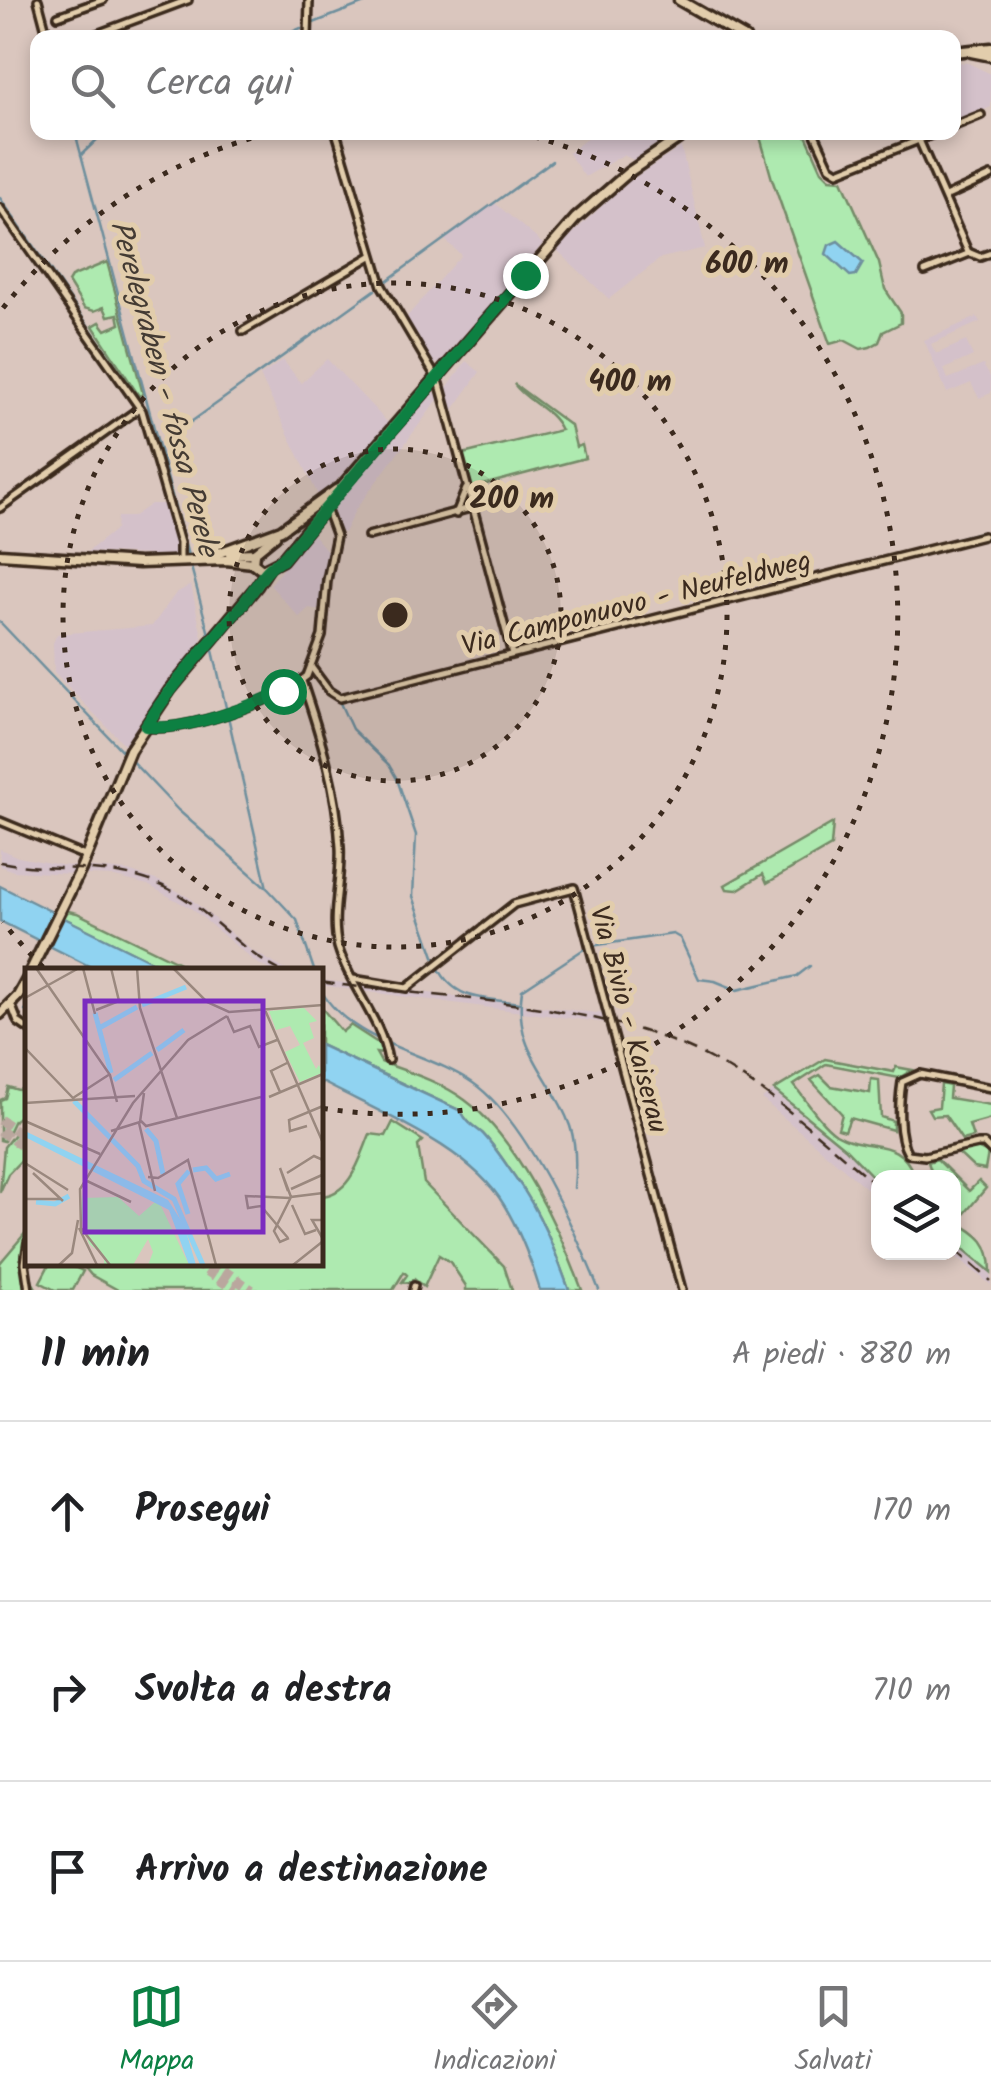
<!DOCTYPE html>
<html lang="it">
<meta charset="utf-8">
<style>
:root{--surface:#fff;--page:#f2f2f2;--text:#202124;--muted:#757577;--line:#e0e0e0;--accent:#0b8043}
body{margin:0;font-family:Kalam,sans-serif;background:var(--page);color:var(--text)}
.controls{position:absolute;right:30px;bottom:30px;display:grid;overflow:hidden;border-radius:20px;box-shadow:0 5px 15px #0003}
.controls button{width:90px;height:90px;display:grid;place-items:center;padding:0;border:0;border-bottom:2px solid var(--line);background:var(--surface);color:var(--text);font:50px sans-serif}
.stop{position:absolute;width:30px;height:30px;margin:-22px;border:8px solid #0b8043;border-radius:50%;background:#fff}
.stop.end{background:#0b8043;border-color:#fff;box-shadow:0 2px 10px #0008}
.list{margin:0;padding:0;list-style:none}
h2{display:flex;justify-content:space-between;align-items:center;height:130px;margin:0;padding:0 40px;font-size:42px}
h2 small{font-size:32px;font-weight:400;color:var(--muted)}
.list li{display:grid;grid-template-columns:65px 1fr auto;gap:30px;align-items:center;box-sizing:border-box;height:180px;padding:0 40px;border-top:2px solid var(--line)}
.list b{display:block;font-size:38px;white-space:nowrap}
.list em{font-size:32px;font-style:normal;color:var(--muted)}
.icon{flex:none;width:55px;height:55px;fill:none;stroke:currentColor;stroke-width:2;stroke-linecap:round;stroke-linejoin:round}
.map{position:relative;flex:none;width:991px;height:1290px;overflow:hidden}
.search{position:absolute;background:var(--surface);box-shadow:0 5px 15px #0003;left:30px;right:30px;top:30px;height:110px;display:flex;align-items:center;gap:25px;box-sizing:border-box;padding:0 35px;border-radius:20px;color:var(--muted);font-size:38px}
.sheet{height:670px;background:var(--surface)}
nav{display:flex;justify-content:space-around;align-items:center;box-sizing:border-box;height:140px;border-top:2px solid var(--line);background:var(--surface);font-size:28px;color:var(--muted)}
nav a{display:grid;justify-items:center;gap:5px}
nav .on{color:var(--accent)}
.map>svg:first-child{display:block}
.built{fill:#d4c1ca}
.green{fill:#aeeab0;stroke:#748a67;stroke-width:2.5}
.water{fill:#90d3f1;stroke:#6e8f9d;stroke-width:2.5}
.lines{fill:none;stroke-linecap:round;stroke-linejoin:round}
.stream{stroke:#6e8f9d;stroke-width:2.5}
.highway-tunnel{stroke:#baa79e;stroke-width:10;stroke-dasharray:10 5;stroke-linecap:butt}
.street-casing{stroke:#3b2a1e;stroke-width:12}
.secondary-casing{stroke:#3b2a1e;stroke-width:15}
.primary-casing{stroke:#3b2a1e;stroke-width:15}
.street{stroke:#e2cdac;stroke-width:5}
.secondary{stroke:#e2cdac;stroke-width:8}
.primary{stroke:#e2cdac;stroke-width:8}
.rail{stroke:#3b2a1e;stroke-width:2.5;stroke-dasharray:15 8;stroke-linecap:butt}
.route{stroke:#0b8043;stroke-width:12}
.ring{fill:none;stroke:#3b2a1e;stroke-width:5;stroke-dasharray:5 10}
.labels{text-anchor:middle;stroke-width:10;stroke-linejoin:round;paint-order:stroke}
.street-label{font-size:28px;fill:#3b2a1e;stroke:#e2cdac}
.water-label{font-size:30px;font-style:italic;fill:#443b33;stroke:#e2cdac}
.inset-river{fill:none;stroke:#90d3f1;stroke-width:5}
.inset-road{fill:none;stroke:#9a887e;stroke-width:2.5}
.view{fill:#7b2cbf;fill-opacity:0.15;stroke:#7b2cbf;stroke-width:5}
.inset-edge{fill:none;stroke:#3b2a1e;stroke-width:5}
.centre{fill:#3b2a1e;stroke:#e2cdac;stroke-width:5}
.ring-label{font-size:30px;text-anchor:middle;font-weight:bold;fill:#3b2a1e;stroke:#e2cdac;stroke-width:10;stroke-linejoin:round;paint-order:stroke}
</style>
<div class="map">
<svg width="991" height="1290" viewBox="0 0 991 1290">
<rect width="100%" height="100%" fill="#dac6be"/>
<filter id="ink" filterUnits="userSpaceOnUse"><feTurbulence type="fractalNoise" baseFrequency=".01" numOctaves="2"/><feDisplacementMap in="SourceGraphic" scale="20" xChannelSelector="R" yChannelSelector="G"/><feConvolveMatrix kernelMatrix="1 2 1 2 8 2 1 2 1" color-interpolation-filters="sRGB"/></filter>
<g filter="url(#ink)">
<g class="built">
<path d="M954,62L968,63L991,74V107L954,123Z"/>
<path d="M670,132L673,136L636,161L623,155L585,177L568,153L594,133Z"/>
<path d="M681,147L705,248L661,258L609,299L556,249L626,183Z"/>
<path d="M495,203L543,244L441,364L431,363L404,320L461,255L445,240Z"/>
<path d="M977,317L980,322L931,344L936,354L966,341L973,356L944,369L948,379L983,365L991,378V393L979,398L971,383L947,393L924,340Z"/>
<path d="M327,359L388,423L320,499L260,376L283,360L301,383Z"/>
<path d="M466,361L480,372L452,411L446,389Z"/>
<path d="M433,390L440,397L355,510L344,533L338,531L330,509Z"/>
<path d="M151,504H166L177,542L174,556L87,552L116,529L117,517H132Z"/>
<path d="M311,532L329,553L320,610L309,608L299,617L270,585Z"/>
<path d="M191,585L202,637L198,649L126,746L54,673L53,643L57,634L152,626L176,593Z"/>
<path d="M0,849L18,857L61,865L128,871L159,881L190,898L251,950L286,970H270L255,962L192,909L148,885L111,876L13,871L0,866Z"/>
<path d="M320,980L605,1014L607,1023L353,990L320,985Z"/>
<path d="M774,1090L845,1148L878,1182V1198L762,1099Z"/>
<path d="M954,1241L991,1272V1285L951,1253Z"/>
</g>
<g class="green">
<path d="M759,133H805L822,171L830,179L842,180L879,263L885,289L901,313V323L883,332L879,342L870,347L861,349L844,340L830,344L772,179Z"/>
<path d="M107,262L143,394L139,396L93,326L100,322L106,330L120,324L118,314L108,316L104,307L94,311L84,308L68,282L71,277Z"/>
<path d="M514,384L571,426L576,447L582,445L585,458L471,488L463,454L561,430C551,408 528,403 514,384Z"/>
<path d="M833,823L831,846L767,883L763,874L737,890L727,889L725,885Z"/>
<path d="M68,911L77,913L194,970H169L64,918Z"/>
<path d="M320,1006L342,1032L350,1025L384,1047L383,1054L376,1053L381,1062C409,1072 441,1082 465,1100C517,1138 560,1231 582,1290H569C555,1251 540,1211 515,1177C505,1163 494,1145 482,1133C472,1125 467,1123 461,1111L320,1045Z"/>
<path d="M825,1059L894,1072L896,1067L912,1070L899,1078L826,1064L794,1085C805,1099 821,1124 836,1134C868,1153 899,1134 915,1177L878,1178V1182L845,1148L774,1090Z"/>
<path d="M820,1075L831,1086L870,1093L871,1079L879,1080L881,1117L893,1121V1130L850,1118L845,1131L838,1129L842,1114L811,1080Z"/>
<path d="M941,1084L950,1086L949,1098L991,1105V1119L969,1125L973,1137L962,1140L945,1115L932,1116L928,1109L939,1107Z"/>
<path d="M8,1087L18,1090L27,1088V1111L14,1120L4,1141L0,1140V1100L5,1098Z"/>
<path d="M393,1122L423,1141L418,1146L424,1183L504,1266L512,1290H466V1286L450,1262L439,1255L424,1287L414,1279L408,1283L402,1282L407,1275L404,1272L393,1290H118L91,1275L81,1263L320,1262V1196C351,1195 360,1158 370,1134L386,1136Z"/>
<path d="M14,1134H27V1154L8,1174L0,1192L4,1147Z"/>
<path d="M977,1148L988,1153L985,1170L974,1168L958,1153Z"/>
<path d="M937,1159L969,1191L979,1181L986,1188L961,1218L954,1214L960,1202L954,1198V1178L933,1177L928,1162Z"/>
<path d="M954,1220C979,1235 991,1241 991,1272L954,1241Z"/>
<path d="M27,1231C20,1252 25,1271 37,1290H0V1263Z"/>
<path d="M50,1263H66L83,1271L73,1290H55L40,1282Z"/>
</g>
<g class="water">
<path d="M838,241L863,263L856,275L850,276L826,254L829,245Z"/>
<path d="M0,886L169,970H97L0,921Z"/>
<path d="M320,1045L461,1111C467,1123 472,1125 482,1133C494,1145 505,1163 515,1177C540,1211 555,1251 569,1290H540C531,1261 520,1231 504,1205C470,1147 378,1112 320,1081Z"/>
</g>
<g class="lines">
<g class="stream">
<path d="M41,0L51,38"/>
<path d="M311,24L372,0"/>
<path d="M278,38L301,28"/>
<path d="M75,132L210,638"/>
<path d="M81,155L105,132"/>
<path d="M0,198L144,406"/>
<path d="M385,282L552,161"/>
<path d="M163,442L375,290"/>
<path d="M876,560L980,532"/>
<path d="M811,576L868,562"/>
<path d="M0,622L178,810L267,888L297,920L314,970"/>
<path d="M212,646L267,888"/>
<path d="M341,695L804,577"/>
<path d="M340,703L352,729L389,765L397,779L416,835L413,896L436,962"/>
<path d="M236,708L298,679L309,665"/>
<path d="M591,946L673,934L680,938L699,979L715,981L737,990L797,976L810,966"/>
<path d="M438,967C455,1002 486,998 520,1003"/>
<path d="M320,989C352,1045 425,1050 473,1083C525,1119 576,1232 599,1290"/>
<path d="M25,1011L28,1009"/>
<path d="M574,1188C576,1168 577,1146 570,1126C551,1073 513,1053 522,990L587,947"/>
</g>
<g class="highway-tunnel">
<path d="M0,1120L28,1138"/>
<path d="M0,1131L28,1150"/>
<path d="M194,1262L235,1290"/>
<path d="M211,1262L252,1290"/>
</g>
<defs>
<g id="street">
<path d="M38,0L48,38"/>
<path d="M58,16L103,0"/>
<path d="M86,38L188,0"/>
<path d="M308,38L309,0"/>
<path d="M954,126L981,115"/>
<path d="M336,132L382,286L440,384L512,654"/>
<path d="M814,132L830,167L838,172L919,140L968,252L980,257L991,253"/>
<path d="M919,140L938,132"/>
<path d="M945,197L991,176"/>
<path d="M0,208L142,411L180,543V560"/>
<path d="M925,271L970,253"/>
<path d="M243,331L371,256"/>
<path d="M0,508L140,408"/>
<path d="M456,514L466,489"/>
<path d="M368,536L474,507"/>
<path d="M312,668L329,691L340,698L983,536"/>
<path d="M302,681C320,734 337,790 340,847C342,880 330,915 338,947C350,987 381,1019 388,1060"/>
<path d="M145,727C183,733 277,701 307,676L322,636L327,580L336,536L328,514"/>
<path d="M0,821L85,856"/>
<path d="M353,979L407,988L514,904L574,888L682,1290"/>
<path d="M11,1004L18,1022L28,1029"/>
<path d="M991,1088L920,1074L902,1082C899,1102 897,1136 908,1154L925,1156L978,1144H984L991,1151"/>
<path d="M28,1242L25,1263L29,1290"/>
<path d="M413,1290L414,1286"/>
</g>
<g id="secondary">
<path d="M679,0L745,38"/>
<path d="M971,52L991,56"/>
<path d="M31,970L81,869L130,750L170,690L257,586L268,569"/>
<path d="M0,1014L18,996L28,978"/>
</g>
<g id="primary">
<path d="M954,52L991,48"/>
<path d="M254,553L253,563L262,570L282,560L343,485L576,218L629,172L688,132"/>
<path d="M0,554L139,563L226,560L253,563"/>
<path d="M230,554L254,553L275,536"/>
<path d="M208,557L281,530L336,490"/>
</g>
</defs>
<use href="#street" class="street-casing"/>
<use href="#secondary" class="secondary-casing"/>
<use href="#primary" class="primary-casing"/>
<use href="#street" class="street"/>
<use href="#secondary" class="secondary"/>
<use href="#primary" class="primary"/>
<g class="rail">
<path d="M0,862C56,873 114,862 167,888C209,909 237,949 279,970"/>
<path d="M320,982C446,1000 603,1000 715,1061C775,1094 826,1143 878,1186"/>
<path d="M954,1249L991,1281"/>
</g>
</g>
</g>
<g class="lines" filter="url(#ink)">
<path class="route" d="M283,691C249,707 183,733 146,726C173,682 209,645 242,605C255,590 264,568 282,560L525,275"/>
</g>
<circle cx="395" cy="615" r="166" fill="#3b2a1e" fill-opacity=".12"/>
<g class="ring">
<circle cx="395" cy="615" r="166"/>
<circle cx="395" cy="615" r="332"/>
<path d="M43 967A498 498 0 0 1 3 922M3 308A498 498 0 0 1 270 133M520 133A498 498 0 0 1 321 1108"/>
</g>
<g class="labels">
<g class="street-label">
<text transform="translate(636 602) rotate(-14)" y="10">Via Camponuovo - Neufeldweg</text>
<text transform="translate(630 1019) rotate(75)" y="10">Via Bivio - Kaiserau</text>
</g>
<g class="water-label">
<text transform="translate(165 388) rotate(75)" y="10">Perelegraben - fossa Perele</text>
</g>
</g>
<g transform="translate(25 968)">
<rect width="298" height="298" fill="#dac6be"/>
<path d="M279,40L292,53L284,55L289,70L278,75L291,101L294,97L297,105L275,114L260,84L275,77L265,58L251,62L244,43ZM59,219L58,230L93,229L114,248L130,234L136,238L164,297H123L128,284L123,271L108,297H79V287L64,276L55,244Z" fill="#aeeab0"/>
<path d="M0,163L143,232L159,257L171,297H164L144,242L0,169Z" fill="#90d3f1"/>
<path class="inset-river" d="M117,37L161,19M70,45L86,105M76,59L112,39M132,82L159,62M89,112L127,85M49,133L113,198L119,213L149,231L178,297M121,161L131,173L138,206M168,202L181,200L191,211L205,206M11,234L30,236L44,228M163,246L153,216L164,203"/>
<path class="inset-road" d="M11,0L85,107L92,134M58,0L70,46M112,0L115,40L152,150M148,0L182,34L204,44L298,37M0,30L54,0M71,42L94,33L86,0M240,42L298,175M202,48L209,64L225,58L234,79L252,72M0,80L48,130L85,106M255,124L246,103L262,95M244,129L298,106M0,135L110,128M0,153L75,186M116,153L121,158L236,129M114,155L130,223M282,158L265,163L264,152L298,138M86,163L115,154L119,125M0,195L43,222M8,205L38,233M262,205L289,188L298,192M123,209L133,210L163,192L191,297M62,213L106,234M266,221L297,207M263,223L255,200L266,229M0,231H36M267,237L280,266L291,262M298,252H287L298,271M54,260L72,297M263,270L236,238L223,240L221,228L265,230M264,270L255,274L249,263L266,229L298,225M34,297L47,285L53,252M85,297L56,260L55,221L108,135L163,72L202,48M268,297L297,274"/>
<path class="view" d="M60,33H238V264H60Z"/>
<rect width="298" height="298" class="inset-edge"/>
</g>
<circle cx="395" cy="615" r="15" class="centre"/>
<g class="ring-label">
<text x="747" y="273">600 m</text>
<text x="630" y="391">400 m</text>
<text x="512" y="508">200 m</text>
</g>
</svg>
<div class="controls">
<button><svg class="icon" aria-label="layers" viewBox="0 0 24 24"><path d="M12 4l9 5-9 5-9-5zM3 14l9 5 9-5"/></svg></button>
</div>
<div class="stop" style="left:283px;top:691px"></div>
<div class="stop end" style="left:525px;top:275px"></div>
<div class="search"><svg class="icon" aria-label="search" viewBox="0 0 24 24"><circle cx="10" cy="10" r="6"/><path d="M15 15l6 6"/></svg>Cerca qui</div>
</div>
<section class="sheet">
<h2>11 min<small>A piedi · 880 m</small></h2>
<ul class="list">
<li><svg class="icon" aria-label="ahead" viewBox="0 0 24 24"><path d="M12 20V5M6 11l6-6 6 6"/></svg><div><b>Prosegui</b></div><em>170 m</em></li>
<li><svg class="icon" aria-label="right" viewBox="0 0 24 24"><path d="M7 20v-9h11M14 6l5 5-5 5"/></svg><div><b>Svolta a destra</b></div><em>710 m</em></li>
<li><svg class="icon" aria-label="arrive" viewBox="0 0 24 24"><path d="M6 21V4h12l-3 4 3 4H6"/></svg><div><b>Arrivo a destinazione</b></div></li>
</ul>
</section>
<nav>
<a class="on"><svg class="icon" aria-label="map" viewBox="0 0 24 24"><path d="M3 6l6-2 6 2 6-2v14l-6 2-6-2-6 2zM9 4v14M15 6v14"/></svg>Mappa</a>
<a><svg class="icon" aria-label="directions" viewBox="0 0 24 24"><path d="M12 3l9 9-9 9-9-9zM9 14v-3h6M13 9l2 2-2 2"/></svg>Indicazioni</a>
<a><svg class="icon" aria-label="saved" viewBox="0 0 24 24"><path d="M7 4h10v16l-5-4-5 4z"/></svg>Salvati</a>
</nav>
